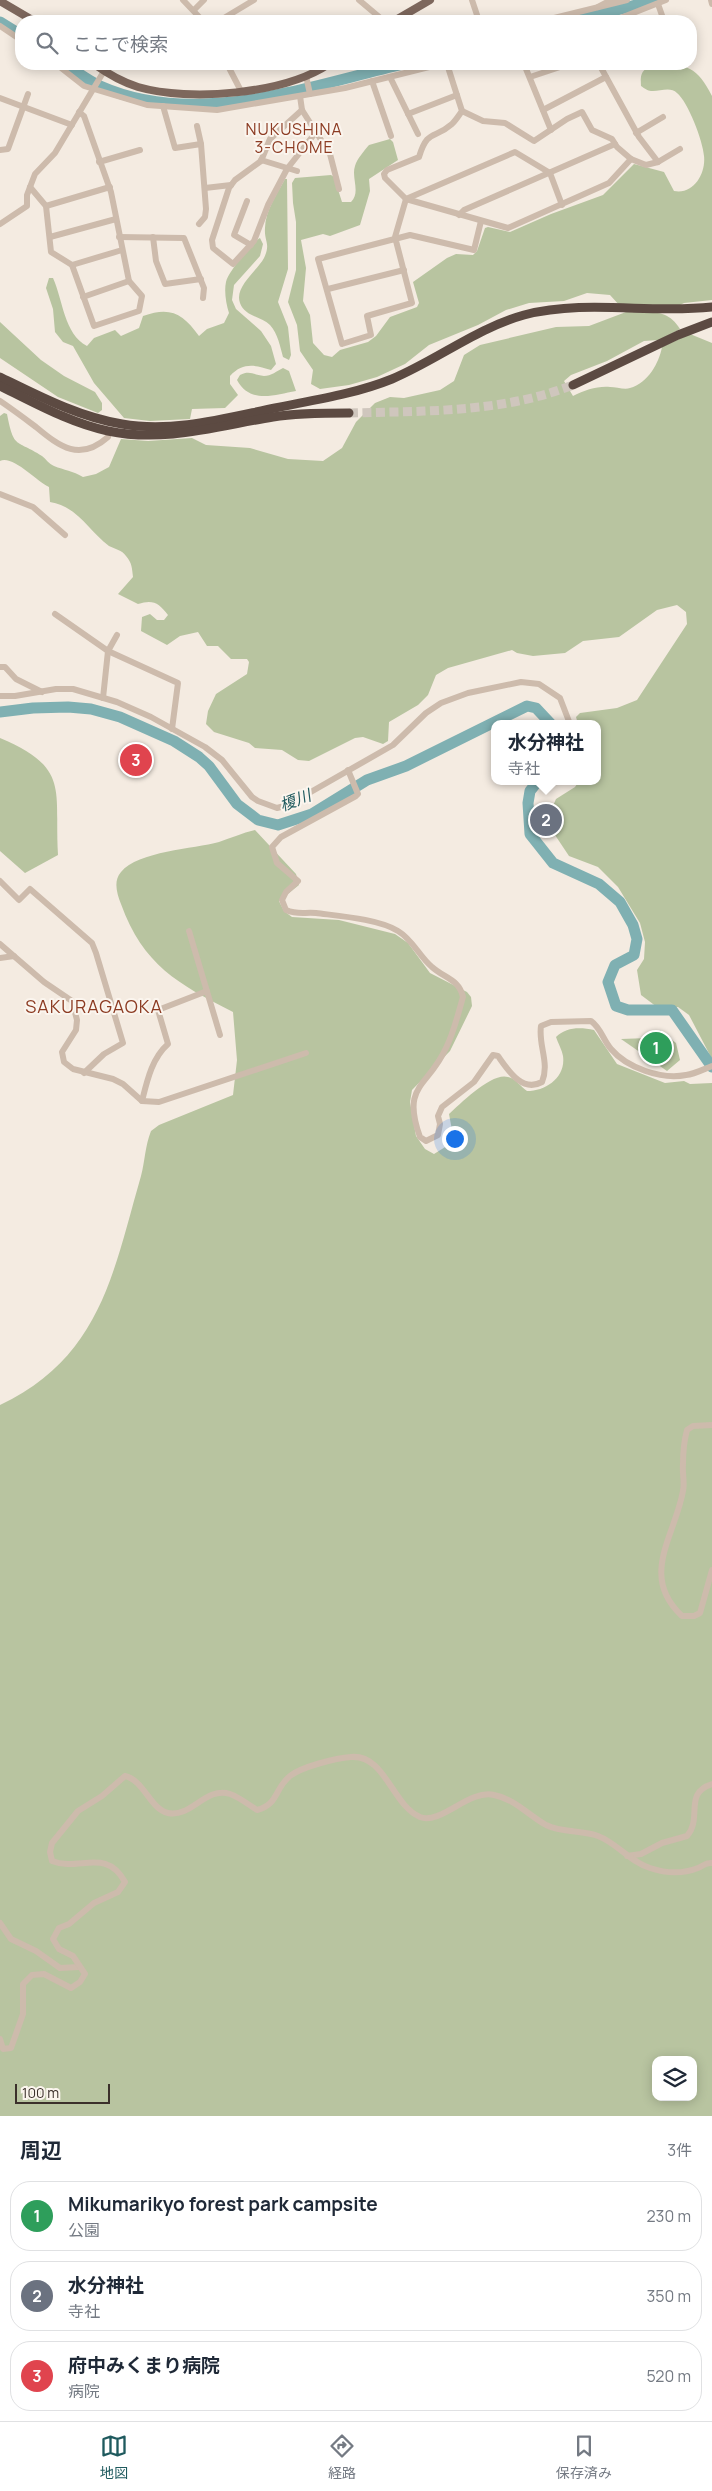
<!DOCTYPE html>
<html lang="ja">
<meta charset="utf-8">
<style>
:root{--surface:#fff;--page:#f2f2f3;--text:#1f2937;--muted:#747a83;--line:#e0e1e3;--accent:#1f5a5e}
body{margin:0;font-family:Manrope,"Noto Sans JP",sans-serif;background:var(--page);color:var(--text)}
.controls{position:absolute;right:15px;bottom:15px;display:grid;overflow:hidden;border-radius:10px;box-shadow:0 2px 12px #0003}
.controls button{width:45px;height:45px;display:grid;place-items:center;padding:0;border:0;border-bottom:1px solid var(--line);background:var(--surface);color:var(--text);font:25px sans-serif}
.scale{position:absolute;left:15px;bottom:12px;width:95px;box-sizing:border-box;padding-left:5px;border:2px solid #3b302b;border-top:0;font-size:14px;line-height:18px;white-space:nowrap;color:#3b302b;-webkit-text-stroke:4px #fbf5ee;paint-order:stroke}
.you{position:absolute;left:454px;top:1138px;width:18px;height:18px;margin:-12px;border:4px solid #fff;border-radius:50%;background:#1a73e8;box-shadow:0 0 0 8px #1a73e833}
.badge{display:grid;place-items:center;width:32px;height:32px;border-radius:50%;background:var(--accent);color:#fff;font-size:16px;font-weight:700}
.pin{position:absolute;translate:-50% -50%;border:2px solid #fff;box-shadow:0 1px 5px #0006}
.popup{position:absolute;left:491px;top:720px;width:110px;height:65px;box-sizing:border-box;display:grid;place-content:center;border-radius:10px;background:var(--surface);filter:drop-shadow(0 1px 4px #0005);font-size:16px;white-space:nowrap;color:var(--muted)}
.popup b{font-size:19px;color:var(--text)}
.popup::after{content:'';position:absolute;left:50%;top:100%;margin-left:-10px;border:10px solid transparent;border-top-color:var(--surface)}
.list{margin:0;padding:0;list-style:none}
h2{display:flex;justify-content:space-between;align-items:center;height:65px;margin:0;padding:0 20px;font-size:21px}
h2 small{font-size:16px;font-weight:400;color:var(--muted)}
.list li{display:grid;grid-template-columns:32px 1fr auto;gap:15px;align-items:center;box-sizing:border-box;height:70px;margin:0 10px 10px;padding:0 10px;border:1px solid var(--line);border-radius:20px}
.list b{display:block;font-size:19px;white-space:nowrap}
.list p{margin:0;font-size:16px;white-space:nowrap;color:var(--muted)}
.list em{font-size:16px;font-style:normal;color:var(--muted)}
.icon{flex:none;width:28px;height:28px;fill:none;stroke:currentColor;stroke-width:2;stroke-linecap:round;stroke-linejoin:round}
.map{position:relative;flex:none;width:712px;height:2116px;overflow:hidden}
.search{position:absolute;background:var(--surface);box-shadow:0 2px 12px #0003;left:15px;right:15px;top:15px;height:55px;display:flex;align-items:center;gap:12px;box-sizing:border-box;padding:0 18px;border-radius:20px;color:var(--muted);font-size:19px}
.sheet{height:305px;background:var(--surface)}
nav{display:flex;justify-content:space-around;align-items:center;box-sizing:border-box;height:70px;border-top:1px solid var(--line);background:var(--surface);font-size:14px;color:var(--muted)}
nav a{display:grid;justify-items:center;gap:2px}
nav .on{color:var(--accent)}
.map>svg:first-child{display:block}
.green{fill:#b8c4a0;fill-rule:evenodd}
.lines{fill:none;stroke-linecap:round;stroke-linejoin:round}
.river{stroke:#7fb0b2;stroke-width:11}
.highway-tunnel{stroke:#cfc6bd;stroke-width:9;stroke-dasharray:9 4.5;stroke-linecap:butt}
.minor{stroke:#cdbbac;stroke-width:6}
.major{stroke:#7d675c;stroke-width:8}
.highway{stroke:#5c4a42;stroke-width:9}
.labels{text-anchor:middle;stroke-width:4;stroke-linejoin:round;paint-order:stroke}
.neighbourhood-label{font-size:16px;letter-spacing:1px;fill:#8c3b22;stroke:#fbf5ee}
.water-label{font-size:16px;font-style:italic;fill:#1f5a5e;stroke:#fbf5ee}
.quarter-label{font-size:18px;letter-spacing:1px;fill:#8c3b22;stroke:#fbf5ee}
</style>
<div class="map">
<svg width="712" height="2116" viewBox="0 0 712 2116">
<rect width="100%" height="100%" fill="#f4ebe1"/>
<g class="green">
<path d="M657,64C688,64 697,67 712,96V300L684,303L676,307L620,306L610,295L587,293L564,301L529,303L506,310L478,325L429,345L405,364L377,377L349,385L320,389L311,384L313,370L300,351L297,325L288,302L296,270V222L293,203L292,183L295,178L331,175L334,177L342,202H351C361,192 351,178 355,166C357,159 364,151 369,145L390,139L393,142L398,160L369,179L370,191L360,225L330,236L323,234L301,240L306,268L303,301L310,315L313,343L324,355L332,357L340,350L368,342L376,336L390,317L417,307L419,303L413,282L447,258L456,254L473,255L477,251L485,228L488,227L510,232L551,214L603,195L634,164L664,172L674,191C694,195 706,173 704,156C703,141 688,102 677,93C670,86 659,92 651,91C648,91 644,88 641,86C640,71 643,69 657,64Z"/>
<path d="M285,179H287L288,269L278,302L288,327L291,355L289,360L283,357C280,346 278,334 270,325C262,317 244,316 240,303C234,287 257,271 264,258C271,243 264,242 265,228C265,211 277,194 285,179Z"/>
<path d="M260,238L263,244L260,256L234,285L232,300L236,309L261,331L271,346L276,364L271,370C255,365 243,362 230,376V384L238,395L225,408L192,409L190,419L150,421L124,418L94,383L73,346L63,342L55,332L53,309L46,288L49,278H53C63,300 64,334 87,346L94,338L115,330L121,336L139,328L143,316C171,306 183,314 199,336L207,329L224,323L229,313C226,304 224,291 226,282C228,272 252,243 260,238Z"/>
<path d="M626,312C648,313 667,307 680,329L659,340L644,341L607,361L571,375L564,381L573,396C585,390 597,386 610,387C616,387 625,390 630,388C648,383 659,363 662,347L690,334L712,343V1059L689,1015L678,1007H657L641,995L637,970L644,959L645,942L640,923L618,887L598,867L569,856L551,829L549,815L556,799L575,787L579,781H597V724H578L576,717L580,713L617,708L637,700L687,624L686,612L677,605L657,610L619,637L583,641L565,653L533,656L517,653L512,650L448,668L436,675L428,695L418,705L389,722L388,741L383,744L363,737L355,738L309,761L298,760L282,750L255,748L249,743L214,732L206,724L208,711L216,694L247,674L249,662L247,659H231L218,646H207L198,632L180,636L167,645L141,631L142,617L150,614L157,620H164L168,615C159,603 153,599 138,604L118,594L133,577C132,568 132,563 126,556C122,550 115,549 109,546C89,531 77,506 50,502L49,487C36,481 13,455 0,461V416L4,413L7,414C14,450 16,439 42,456C46,459 49,464 54,466C64,470 73,471 83,477L96,474L109,467L121,439L148,441L192,438L206,445L250,448L288,459L323,461L342,448L356,422L375,403L390,397L404,398L440,390L454,381L464,355L480,345L556,327L589,326Z"/>
<path d="M0,322L41,360L64,376L95,392L102,403V410L98,413L58,397L0,358Z"/>
<path d="M283,368L289,371L296,391C274,395 250,404 237,380L240,375C250,370 254,375 264,376C271,376 277,371 283,368Z"/>
<path d="M0,738C71,768 54,790 58,855L25,873L0,851Z"/>
<path d="M255,830L296,874L299,885L279,901L284,911L292,917L339,920L395,934L408,943L430,973L467,992L471,997L472,1006L450,1051L412,1090L410,1102L416,1136L425,1149L434,1154L450,1144L452,1130L449,1114C461,1103 492,1072 508,1077C515,1078 521,1087 527,1091C546,1091 566,1077 563,1056C562,1050 558,1043 556,1037C566,1027 580,1027 594,1030L617,1064L665,1083L684,1081L690,1084L712,1083V2116H0V1405C101,1357 113,1273 141,1176C145,1161 145,1146 151,1131L159,1125L233,1095L237,1060L233,1012C178,984 143,965 121,904C117,894 113,881 121,872C138,851 194,849 219,842C231,838 242,833 255,830ZM656,2060H693V2097H656Z"/>
<path d="M660,1030L676,1043L680,1060L667,1071L621,1039L648,1038Z"/>
</g>
<g class="lines">
<g class="river">
<path d="M575,21L655,0"/>
<path d="M0,22L21,35"/>
<path d="M64,64C76,71 87,80 100,86C197,129 307,86 404,64"/>
<path d="M0,712L33,708L68,707L91,709L120,717L174,741L199,757L209,766L237,804L258,820L278,825L312,814L367,780L406,766L527,706L536,708L551,724"/>
<path d="M538,781L530,791L528,803L530,834L553,863L599,884L620,902L633,925L637,939L634,955L615,965L608,982L616,1006L628,1010H672L712,1067"/>
</g>
<path class="highway-tunnel" d="M349,413C424,411 502,413 573,385"/>
<g class="minor">
<path d="M183,0L203,21"/>
<path d="M359,0L384,21"/>
<path d="M472,0L479,21"/>
<path d="M711,0L712,4"/>
<path d="M658,4L664,21"/>
<path d="M598,7L611,0"/>
<path d="M194,10L204,0"/>
<path d="M219,21L254,0"/>
<path d="M542,21L627,0"/>
<path d="M613,21L666,0"/>
<path d="M0,26L21,40"/>
<path d="M56,64L84,86L147,105L217,110L345,88L441,64"/>
<path d="M227,64L241,91"/>
<path d="M447,64L462,111C459,115 456,120 452,124C434,140 428,128 419,157L387,170L384,174L385,178L406,199L508,228L609,183L631,159"/>
<path d="M524,64L551,130"/>
<path d="M599,64L639,137L658,162"/>
<path d="M306,76L310,94"/>
<path d="M390,77L418,134"/>
<path d="M530,77L569,64"/>
<path d="M372,81L391,136"/>
<path d="M300,96L302,110L330,154L339,189"/>
<path d="M0,98L72,125"/>
<path d="M163,106L175,148L201,144L206,209L205,217L199,224"/>
<path d="M302,110L270,139L261,161L235,180L229,188L212,240L213,248L233,264L254,241L268,205L287,169L316,132"/>
<path d="M543,110L606,77"/>
<path d="M462,111L483,121L505,123L534,141L567,119L582,112L592,130L612,139L617,147L631,159L646,165L658,162L680,149"/>
<path d="M408,114L457,95"/>
<path d="M197,126L201,144"/>
<path d="M636,133L663,117"/>
<path d="M0,150L8,149L28,94"/>
<path d="M261,160L297,171"/>
<path d="M99,162L140,150"/>
<path d="M30,187L46,206L51,252L72,265L94,326L139,311L142,296L129,281L111,192L84,116L79,112"/>
<path d="M205,188L231,185"/>
<path d="M247,201L234,235L251,245"/>
<path d="M46,206L110,187"/>
<path d="M459,215L464,210L615,144"/>
<path d="M481,221L474,250L410,235L318,259L342,344L371,335L367,316L412,303L395,237L406,199L515,152L550,173L562,205"/>
<path d="M0,224L27,206V195L35,174L55,153L104,71"/>
<path d="M50,237L116,219"/>
<path d="M119,237L184,238L204,288L203,298"/>
<path d="M153,237L156,261L165,284L201,279"/>
<path d="M72,265L122,250"/>
<path d="M328,289L404,270"/>
<path d="M83,297L129,281"/>
<path d="M0,401C12,409 24,418 36,427C60,447 80,462 108,437"/>
<path d="M0,494L33,507L65,535"/>
<path d="M55,614L108,651L178,683L172,729"/>
<path d="M0,667H5L16,679L42,692"/>
<path d="M0,696H15L56,689H73L117,702L151,717L205,747L222,760L252,797L258,801L277,808L288,805L393,745L426,713L441,703L468,693L521,682L539,684L560,698L570,724"/>
<path d="M103,698L108,651L117,635"/>
<path d="M348,770L358,794L356,796L281,837L272,847L277,863L298,881L286,892L282,900L286,910C298,915 304,912 316,913C339,916 379,919 398,931C413,940 419,956 432,967C444,978 459,979 463,997C458,1014 454,1032 446,1048C428,1088 401,1084 420,1137L426,1141L438,1135L440,1124L438,1116L442,1107L474,1082L493,1055L498,1056C508,1070 522,1093 542,1082C550,1063 538,1045 541,1026L551,1022L591,1021C601,1028 603,1040 611,1049C627,1068 662,1080 686,1075C695,1074 704,1069 712,1066"/>
<path d="M0,881L19,900L30,889L92,943L96,953L123,1043L104,1054L84,1073"/>
<path d="M189,931L220,1035"/>
<path d="M0,944L44,982L72,1001L77,1020L76,1030L62,1052L64,1062L73,1069L113,1079L123,1084L142,1101L159,1102L306,1053"/>
<path d="M0,958L14,956"/>
<path d="M142,1101C147,1081 152,1058 168,1044L158,1010L207,991"/>
<path d="M712,1425L693,1426L687,1430C684,1441 683,1453 683,1464C682,1473 685,1482 683,1491C675,1536 639,1576 682,1616H694L700,1613L712,1570"/>
<path d="M627,1856L641,1854L662,1843L687,1836C703,1818 683,1793 712,1784"/>
<path d="M0,1923L11,1939L36,1951L60,1968L79,1967"/>
<path d="M0,2039L3,2049L11,2048L23,2014V1984L32,1975L44,1974L71,1988L80,1982L85,1974L73,1956L59,1949L53,1939L59,1928L69,1924L94,1903L118,1892L125,1882C106,1847 79,1872 52,1861L50,1852L52,1843L78,1811L102,1796L125,1776C144,1780 150,1809 168,1813C191,1818 206,1786 230,1794C239,1797 249,1805 257,1810C279,1804 274,1789 290,1776C301,1767 336,1758 351,1757C385,1754 392,1805 420,1817C441,1825 469,1789 494,1795C515,1799 528,1815 546,1825C562,1833 582,1830 598,1836C617,1843 630,1862 650,1868C665,1873 683,1874 698,1868C703,1866 706,1862 712,1863"/>
</g>
<g class="major">
<path d="M0,1L34,21"/>
<path d="M394,21L430,0"/>
<path d="M94,64C108,74 122,82 138,87C190,102 284,94 329,64"/>
</g>
<g class="highway">
<path d="M0,377C39,396 79,417 122,424C173,433 226,418 275,408C314,400 355,394 392,379C437,360 477,328 524,315C586,299 650,314 712,307"/>
<path d="M573,385L678,335L712,322"/>
<path d="M0,386C35,403 70,423 108,431C164,443 218,426 273,417C298,413 323,413 349,413"/>
</g>
</g>
<g class="labels">
<g class="neighbourhood-label">
<text x="294" y="135">NUKUSHINA<tspan x="294" dy="18">3-CHOME</tspan></text>
</g>
<g class="water-label">
<text transform="translate(295 800) rotate(-21)" y="6">榎川</text>
</g>
<g class="quarter-label">
<text x="94" y="1013">SAKURAGAOKA</text>
</g>
</g>
</svg>
<div class="controls">
<button><svg class="icon" aria-label="layers" viewBox="0 0 24 24"><path d="M12 4l9 5-9 5-9-5zM3 14l9 5 9-5"/></svg></button>
</div>
<div class="scale">100 m</div>
<div class="you"></div>
<div class="pin badge" style="left:656px;top:1048px;background:#2e9e5b">1</div>
<div class="pin badge" style="left:546px;top:820px;background:#6b7280">2</div>
<div class="popup"><b>水分神社</b>寺社</div>
<div class="pin badge" style="left:136px;top:760px;background:#e0444e">3</div>
<div class="search"><svg class="icon" aria-label="search" viewBox="0 0 24 24"><circle cx="10" cy="10" r="6"/><path d="M15 15l6 6"/></svg>ここで検索</div>
</div>
<section class="sheet">
<h2>周辺<small>3件</small></h2>
<ul class="list">
<li><span class="badge" style="background:#2e9e5b">1</span><div><b>Mikumarikyo forest park campsite</b><p>公園</p></div><em>230 m</em></li>
<li><span class="badge" style="background:#6b7280">2</span><div><b>水分神社</b><p>寺社</p></div><em>350 m</em></li>
<li><span class="badge" style="background:#e0444e">3</span><div><b>府中みくまり病院</b><p>病院</p></div><em>520 m</em></li>
</ul>
</section>
<nav>
<a class="on"><svg class="icon" aria-label="map" viewBox="0 0 24 24"><path d="M3 6l6-2 6 2 6-2v14l-6 2-6-2-6 2zM9 4v14M15 6v14"/></svg>地図</a>
<a><svg class="icon" aria-label="directions" viewBox="0 0 24 24"><path d="M12 3l9 9-9 9-9-9zM9 14v-3h6M13 9l2 2-2 2"/></svg>経路</a>
<a><svg class="icon" aria-label="saved" viewBox="0 0 24 24"><path d="M7 4h10v16l-5-4-5 4z"/></svg>保存済み</a>
</nav>
